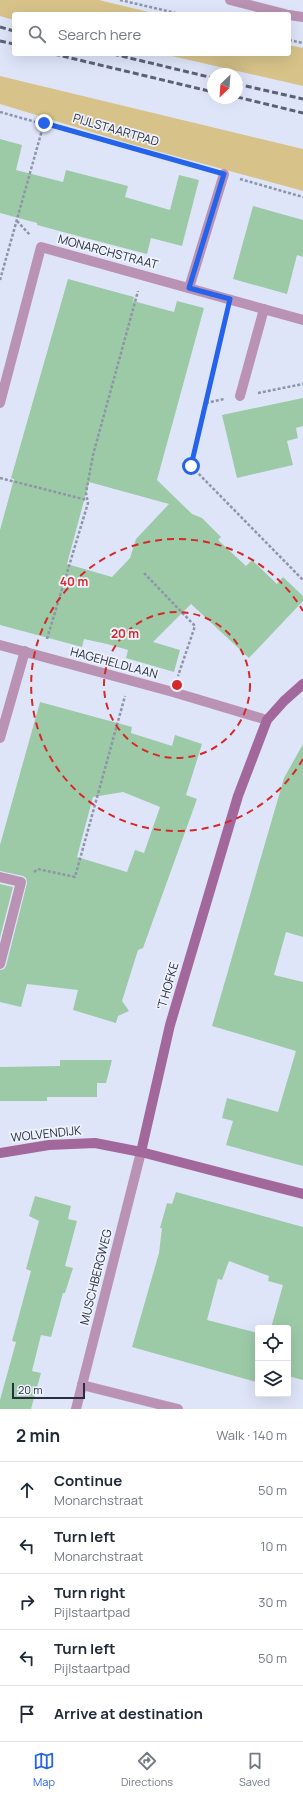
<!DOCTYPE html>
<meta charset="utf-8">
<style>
:root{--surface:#fff;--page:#f2f2f3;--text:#1f2937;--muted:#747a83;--line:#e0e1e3;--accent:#2563eb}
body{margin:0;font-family:Manrope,sans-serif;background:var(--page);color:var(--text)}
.controls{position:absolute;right:12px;bottom:12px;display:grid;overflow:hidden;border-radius:4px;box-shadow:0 4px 16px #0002}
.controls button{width:36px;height:36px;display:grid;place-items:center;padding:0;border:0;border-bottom:1px solid var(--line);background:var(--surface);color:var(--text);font:20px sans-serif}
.compass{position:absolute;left:207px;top:68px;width:36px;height:36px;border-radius:50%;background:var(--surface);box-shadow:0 4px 16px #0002;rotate:205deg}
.scale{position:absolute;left:12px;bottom:10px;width:73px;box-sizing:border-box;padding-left:4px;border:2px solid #292f41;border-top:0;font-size:11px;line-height:14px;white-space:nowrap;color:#292f41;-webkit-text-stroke:3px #eff3fd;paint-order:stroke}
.stop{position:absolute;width:12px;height:12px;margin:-9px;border:3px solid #2563eb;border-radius:50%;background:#fff}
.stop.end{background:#2563eb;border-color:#fff;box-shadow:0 1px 4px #0008}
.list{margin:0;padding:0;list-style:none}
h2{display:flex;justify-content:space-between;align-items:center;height:52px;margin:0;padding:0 16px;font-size:17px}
h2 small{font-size:13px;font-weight:400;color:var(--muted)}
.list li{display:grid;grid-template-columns:26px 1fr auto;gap:12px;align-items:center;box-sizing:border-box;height:56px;padding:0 16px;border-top:1px solid var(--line)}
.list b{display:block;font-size:15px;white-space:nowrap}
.list p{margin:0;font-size:13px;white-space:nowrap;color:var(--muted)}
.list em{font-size:13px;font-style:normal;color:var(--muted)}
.icon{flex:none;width:22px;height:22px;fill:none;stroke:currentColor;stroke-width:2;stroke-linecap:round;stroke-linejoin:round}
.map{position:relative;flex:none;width:303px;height:1409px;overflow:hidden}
.search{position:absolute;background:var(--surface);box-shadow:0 4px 16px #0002;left:12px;right:12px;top:12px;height:44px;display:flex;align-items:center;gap:10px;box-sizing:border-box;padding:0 14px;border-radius:4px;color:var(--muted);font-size:15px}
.sheet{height:332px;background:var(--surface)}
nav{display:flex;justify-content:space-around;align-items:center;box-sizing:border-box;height:56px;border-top:1px solid var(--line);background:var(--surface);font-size:11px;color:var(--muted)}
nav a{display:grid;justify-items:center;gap:2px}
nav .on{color:var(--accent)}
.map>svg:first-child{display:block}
.green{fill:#d7c389}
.building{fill:#9ccaa7;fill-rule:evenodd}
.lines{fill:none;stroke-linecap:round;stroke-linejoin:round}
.path{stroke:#8f95a8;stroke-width:2.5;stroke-dasharray:3 2;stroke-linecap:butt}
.lane{stroke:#ba92b4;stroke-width:10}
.street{stroke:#ba92b4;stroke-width:10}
.secondary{stroke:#a3689b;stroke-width:10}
.rail{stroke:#5b6174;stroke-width:3;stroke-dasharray:6 3;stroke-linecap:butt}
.route{stroke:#2563eb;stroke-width:5}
.ring{fill:none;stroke:#d62828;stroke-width:2;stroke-dasharray:7 5}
.labels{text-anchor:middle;stroke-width:3.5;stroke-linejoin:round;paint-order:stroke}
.street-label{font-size:12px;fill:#292f41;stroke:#eff3fd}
.centre{fill:#d62828;stroke:#eff3fd;stroke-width:2}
.ring-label{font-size:12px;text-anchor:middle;font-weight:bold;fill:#d62828;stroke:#eff3fd;stroke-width:3.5;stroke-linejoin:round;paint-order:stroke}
</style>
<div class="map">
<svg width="303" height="1409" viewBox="0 0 303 1409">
<rect width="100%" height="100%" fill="#dfe5f9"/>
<g class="green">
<path d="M0,0H99L157,14H14V20L0,16Z"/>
<path d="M289,45L303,48V86L163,54H289Z"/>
<path d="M0,76L303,149V191L131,144L0,104Z"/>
</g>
<g class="building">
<path d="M0,139L22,145L16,170L63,182L66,170L128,186L125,197L170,210L179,175L199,180L182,246L151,238L147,254L78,236L37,225V223L0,213Z"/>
<path d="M253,206L303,220V257L297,255L287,294L233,279Z"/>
<path d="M68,279L134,297L133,301L174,312L177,301L204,308L157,480L192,514L202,518L221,537L218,540L246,566L252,560L277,584L283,577L303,596V601L249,658L191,604L153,642L180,650L174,672L126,658L128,650L107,644L84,639L82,647L0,625V530L14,479L11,478ZM89,482L169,504L136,539L130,558L112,577L67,564Z"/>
<path d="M303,398V426L296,428L298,438L287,441L293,465L237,478L222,415Z"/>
<path d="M40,702L132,727L131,733L172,746L175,735L202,744L186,795L197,799L143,948L138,950L122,1001L129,1011L118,1016L116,1023L73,1010L78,990L27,984L21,1007L0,1002V970L4,969L6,966L27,883L26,878L23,876L0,871V845ZM123,792L160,807L144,853L135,850L127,872L77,857L93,797Z"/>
<path d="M303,744V937L286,932L274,975L303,982V1166L226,1145L233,1121L222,1118L227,1098L278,1112L296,1051L212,1026L284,778Z"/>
<path d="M0,884L13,887L0,938Z"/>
<path d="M60,1060H112L106,1083H97V1097H47V1101H0V1067L60,1066Z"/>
<path d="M176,1192L303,1227V1380L288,1376V1328H271L283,1285L268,1281L269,1276L229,1261L222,1280L218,1279L207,1320L258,1333V1375L256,1382L132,1347L159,1253L162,1228H160L167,1203L172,1204Z"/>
<path d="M35,1196L71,1206L68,1219L77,1221L65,1266L73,1268L65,1293H63L51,1337L41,1335L32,1371L41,1373L31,1409H0V1400L16,1342L12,1341L31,1271L26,1269L39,1221L29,1216Z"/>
</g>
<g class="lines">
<g class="path">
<path d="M120,0L180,14"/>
<path d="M289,40L303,43"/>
<path d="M0,112L208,170"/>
<path d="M240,179L303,197"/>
<path d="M17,221L30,235"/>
<path d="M0,280L44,123"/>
<path d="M226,316L191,466L303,580"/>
<path d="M258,393L303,384"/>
<path d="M206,403L224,399"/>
<path d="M0,478L87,500"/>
<path d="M144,573L195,626L178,676"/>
<path d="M47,639L88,503L86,493L93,455L138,291"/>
<path d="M34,872L38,869L75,877L125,696"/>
</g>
<g class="lane">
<path d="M189,288L224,174"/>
<path d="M0,877L21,882L0,964"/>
</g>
<g class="street">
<path d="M230,0L285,14"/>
<path d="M289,15L303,17"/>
<path d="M240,396L264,309"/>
<path d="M0,403L41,247L303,320"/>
<path d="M0,645L173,692L267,720"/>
<path d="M0,738L25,651"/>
<path d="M82,1385L178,1409"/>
<path d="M76,1409L141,1152"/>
</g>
<g class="secondary">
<path d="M141,1152L170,1025L238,796L267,720L284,701L303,684"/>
<path d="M0,1153L49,1145L95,1143L141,1152L303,1194"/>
</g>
<g class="rail">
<path d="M0,27L14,31"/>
<path d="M0,41L14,44"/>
<path d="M54,54L213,92"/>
<path d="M113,54L213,78"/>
<path d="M237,84L303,99"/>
<path d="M237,97L303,113"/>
</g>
</g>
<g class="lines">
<path class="route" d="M44,123L224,174L189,288L230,299L191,466"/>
</g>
<g class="ring">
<circle cx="177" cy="685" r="73"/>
<path d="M303 759A146 146 0 1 1 303 611"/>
</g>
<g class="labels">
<g class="street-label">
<text transform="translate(116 130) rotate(16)" y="4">PIJLSTAARTPAD</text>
<text transform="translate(108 252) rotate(15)" y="4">MONARCHSTRAAT</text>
<text transform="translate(114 663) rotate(15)" y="4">HAGEHELDLAAN</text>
<text transform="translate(168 986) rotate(-74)" y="4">'T HOFKE</text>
<text transform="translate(46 1134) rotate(-6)" y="4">WOLVENDIJK</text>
<text transform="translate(96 1277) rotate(-76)" y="4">MUSCHBERGWEG</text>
</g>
</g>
<circle cx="177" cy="685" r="6" class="centre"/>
<g class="ring-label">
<text x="74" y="586">40 m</text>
<text x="125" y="638">20 m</text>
</g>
</svg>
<div class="controls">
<button><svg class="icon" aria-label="locate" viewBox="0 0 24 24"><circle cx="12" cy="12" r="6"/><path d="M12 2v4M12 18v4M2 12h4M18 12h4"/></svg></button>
<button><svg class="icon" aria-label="layers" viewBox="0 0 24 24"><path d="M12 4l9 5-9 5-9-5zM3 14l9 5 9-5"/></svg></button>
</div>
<svg class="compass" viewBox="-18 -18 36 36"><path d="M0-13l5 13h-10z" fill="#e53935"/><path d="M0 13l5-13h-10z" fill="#747a83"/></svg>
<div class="scale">20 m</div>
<div class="stop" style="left:191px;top:466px"></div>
<div class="stop end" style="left:44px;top:123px"></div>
<div class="search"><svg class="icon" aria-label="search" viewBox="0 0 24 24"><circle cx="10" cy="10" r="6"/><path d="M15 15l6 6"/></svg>Search here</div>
</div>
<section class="sheet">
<h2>2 min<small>Walk · 140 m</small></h2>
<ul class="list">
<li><svg class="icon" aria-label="ahead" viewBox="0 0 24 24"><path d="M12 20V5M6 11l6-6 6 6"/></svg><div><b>Continue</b><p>Monarchstraat</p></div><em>50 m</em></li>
<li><svg class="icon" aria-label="left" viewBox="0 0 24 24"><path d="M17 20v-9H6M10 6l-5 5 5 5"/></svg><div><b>Turn left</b><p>Monarchstraat</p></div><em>10 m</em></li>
<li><svg class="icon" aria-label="right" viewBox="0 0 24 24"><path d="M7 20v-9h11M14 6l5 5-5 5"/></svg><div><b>Turn right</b><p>Pijlstaartpad</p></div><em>30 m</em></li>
<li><svg class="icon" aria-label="left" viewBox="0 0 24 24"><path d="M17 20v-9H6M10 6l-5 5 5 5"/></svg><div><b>Turn left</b><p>Pijlstaartpad</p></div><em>50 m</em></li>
<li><svg class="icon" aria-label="arrive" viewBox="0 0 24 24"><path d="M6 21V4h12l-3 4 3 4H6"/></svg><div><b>Arrive at destination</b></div></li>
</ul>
</section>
<nav>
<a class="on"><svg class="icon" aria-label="map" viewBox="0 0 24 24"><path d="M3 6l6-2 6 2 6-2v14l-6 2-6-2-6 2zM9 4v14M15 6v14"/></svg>Map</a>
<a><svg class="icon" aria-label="directions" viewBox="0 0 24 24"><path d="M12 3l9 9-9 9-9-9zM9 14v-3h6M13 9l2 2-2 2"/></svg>Directions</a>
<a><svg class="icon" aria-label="saved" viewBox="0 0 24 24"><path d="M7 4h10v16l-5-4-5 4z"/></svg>Saved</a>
</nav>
